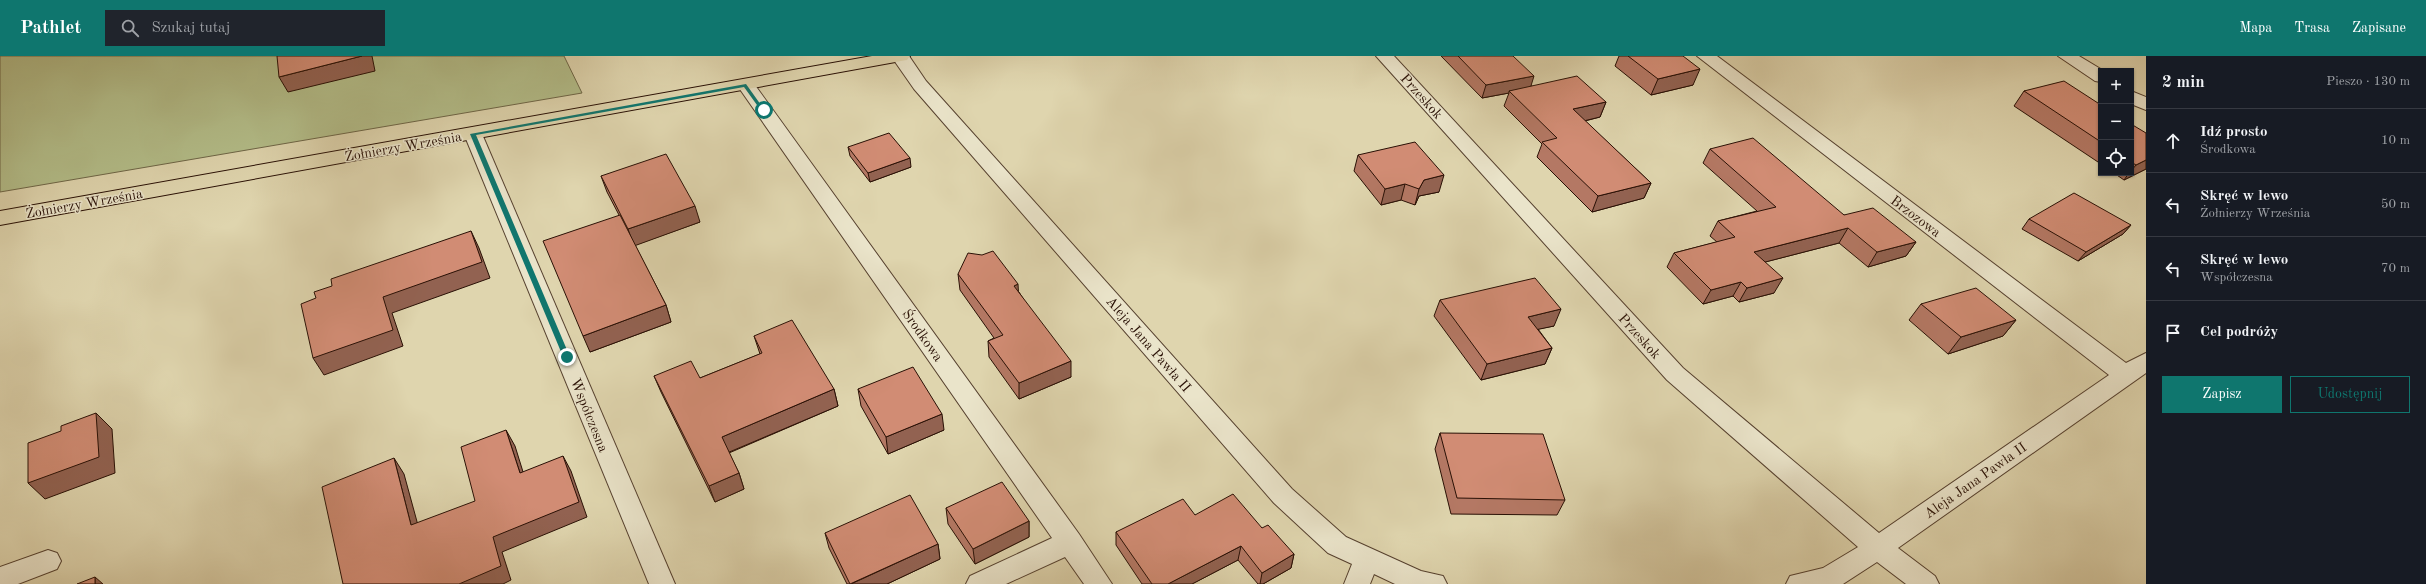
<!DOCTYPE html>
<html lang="pl">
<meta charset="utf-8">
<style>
:root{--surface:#171b24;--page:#20242c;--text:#f1f3f6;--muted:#9ea1a6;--line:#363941;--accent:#0f766e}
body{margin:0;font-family:"Old Standard TT",serif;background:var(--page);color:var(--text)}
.controls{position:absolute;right:12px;top:12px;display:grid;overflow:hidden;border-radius:0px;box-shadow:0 1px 3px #0004}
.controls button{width:36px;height:36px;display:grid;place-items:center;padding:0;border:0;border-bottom:1px solid var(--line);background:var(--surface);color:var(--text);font:20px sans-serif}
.stop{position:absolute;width:12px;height:12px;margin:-9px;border:3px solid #0f766e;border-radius:50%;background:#fff}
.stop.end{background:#0f766e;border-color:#fff;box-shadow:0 1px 4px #0008}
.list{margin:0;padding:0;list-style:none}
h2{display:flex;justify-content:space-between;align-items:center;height:52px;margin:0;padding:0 16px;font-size:17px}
h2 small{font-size:13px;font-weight:400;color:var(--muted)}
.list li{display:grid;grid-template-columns:26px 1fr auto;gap:12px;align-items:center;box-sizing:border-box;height:64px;padding:0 16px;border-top:1px solid var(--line)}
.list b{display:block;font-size:15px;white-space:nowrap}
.list p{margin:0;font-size:13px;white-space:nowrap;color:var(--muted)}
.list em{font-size:13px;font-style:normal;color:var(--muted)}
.actions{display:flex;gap:8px;padding:12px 16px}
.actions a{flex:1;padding:9px 0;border:1px solid var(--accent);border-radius:0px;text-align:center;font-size:14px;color:var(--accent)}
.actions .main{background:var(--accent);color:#fff}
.icon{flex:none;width:22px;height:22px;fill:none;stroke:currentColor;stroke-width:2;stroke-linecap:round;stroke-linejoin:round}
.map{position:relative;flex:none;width:2146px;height:528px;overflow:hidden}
header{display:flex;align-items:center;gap:24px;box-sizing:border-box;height:56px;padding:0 20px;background:var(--accent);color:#fff}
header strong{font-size:19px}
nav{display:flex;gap:22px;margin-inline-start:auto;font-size:14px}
.search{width:280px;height:36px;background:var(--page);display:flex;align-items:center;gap:10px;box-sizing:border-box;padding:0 14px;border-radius:0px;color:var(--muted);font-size:15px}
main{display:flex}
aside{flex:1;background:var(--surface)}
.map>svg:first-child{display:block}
.green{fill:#b3bd89;stroke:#6e6647}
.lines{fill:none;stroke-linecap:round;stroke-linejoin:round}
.minor-casing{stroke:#56412f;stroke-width:2}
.primary-casing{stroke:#291005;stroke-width:2}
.minor{fill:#eae4ca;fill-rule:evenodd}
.primary{fill:#dfd5ae;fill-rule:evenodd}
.wall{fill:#b47864;stroke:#291005}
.shaded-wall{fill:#926251;stroke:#291005}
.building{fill:#d18c74;stroke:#291005}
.route{fill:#0f766e}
.labels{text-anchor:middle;stroke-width:3;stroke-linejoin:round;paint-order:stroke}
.street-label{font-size:14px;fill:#291005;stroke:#eae4ca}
</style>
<header>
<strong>Pathlet</strong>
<div class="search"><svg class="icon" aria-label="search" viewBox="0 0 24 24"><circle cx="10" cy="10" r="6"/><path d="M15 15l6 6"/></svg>Szukaj tutaj</div>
<nav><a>Mapa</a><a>Trasa</a><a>Zapisane</a></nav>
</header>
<main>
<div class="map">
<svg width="2146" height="528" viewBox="0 0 2146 528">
<rect width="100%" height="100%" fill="#dfd5ae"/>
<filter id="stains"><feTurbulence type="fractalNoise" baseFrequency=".005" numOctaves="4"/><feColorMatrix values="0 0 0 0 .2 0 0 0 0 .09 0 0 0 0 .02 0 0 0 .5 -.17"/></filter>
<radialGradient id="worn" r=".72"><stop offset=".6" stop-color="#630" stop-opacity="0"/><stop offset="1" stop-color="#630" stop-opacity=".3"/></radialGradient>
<path class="green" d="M0,0H564L582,37L0,136Z"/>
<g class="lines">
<defs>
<g id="minor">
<path d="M891,0H909L926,25L1292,433L1346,481L1421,515L1443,520L1447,528H1395L1374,518L1370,528H1344L1352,508L1328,497L1274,447L914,33Z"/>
<path d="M1376,0H1394L1683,312L1879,477L2109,319L1697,0H1717L2126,307L2146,297V317L1898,492L1935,520L1939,528H1906L1877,506L1843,528H1786L1790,520L1823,512L1858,491L1667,324Z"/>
<path d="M2058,0H2079L2104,15H2101V26L2095,25Z"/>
<path d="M746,24L752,25L1079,478L1112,528H1084L1065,501L1006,528H966L970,520L1052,482L737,29L740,25Z"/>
<path d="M2131,35L2146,41V54L2131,48Z"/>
<path d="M473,72L480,74L482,78L675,528H649L464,78L466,74Z"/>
<path d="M48,494L57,497L61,505L57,513L18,528H0V511Z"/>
</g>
<path id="primary" d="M872,0H910L907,4L901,5L0,169V155Z"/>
</defs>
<use href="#minor" class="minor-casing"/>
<use href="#primary" class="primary-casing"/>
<use href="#minor" class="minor"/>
<use href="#primary" class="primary"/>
</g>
<g class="wall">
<path d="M1441,0H1513L1531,30L1606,46L1600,61L1585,65L1651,127L1644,142L1592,156L1537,101L1542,88L1504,50L1509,37L1482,42Z"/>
<path d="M1619,0H1683L1693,29L1651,39L1615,10Z"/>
<path d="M2024,35L2101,49V108L2014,50Z"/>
<path d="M2131,68L2146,113L2124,124L2114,117H2131Z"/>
<path d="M848,91L911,111L870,126L850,100Z"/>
<path d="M1710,93L1844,159L1916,186L1906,200L1868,211L1839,187L1765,206L1774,237L1739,246L1733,240L1703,248L1667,211L1674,197L1717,186L1710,180L1718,165L1757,155L1703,107Z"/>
<path d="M1358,99L1439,136L1419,140L1415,149L1401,144L1381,149L1354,115Z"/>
<path d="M601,120L700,166L635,189L666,249L671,266L590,296L619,159L607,136Z"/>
<path d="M2029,163L2131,169L2123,178L2078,205L2022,173Z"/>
<path d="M958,218L1019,236L1071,321L1019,343L989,301L988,285L994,282L960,234Z"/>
<path d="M1440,244L1554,270L1538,273L1552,292L1545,308L1481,324L1434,260Z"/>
<path d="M1921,248L2016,264L2003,280L1948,298L1909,264Z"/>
<path d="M754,280L834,333L838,350L729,397L739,417L744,433L715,446L661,336L654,320L700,322L760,298Z"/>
<path d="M858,333L944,374L888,398L861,350Z"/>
<path d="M1440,377L1565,444L1557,459L1451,458L1435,393Z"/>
<path d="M946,452L1029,465V481L975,508L948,468Z"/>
<path d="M1195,459L1262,472L1294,498L1291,512L1263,528H1258L1238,504L1192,528H1142L1116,489V476Z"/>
<path d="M825,477L938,488L940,503L887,528H847L829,492Z"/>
</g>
<g class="shaded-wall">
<path d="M362,0H372L375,15L288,36L279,21Z"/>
<path d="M1700,13L1693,29L1651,39L1658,23Z"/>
<path d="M1534,20L1530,33L1509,35V37L1482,42L1486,29Z"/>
<path d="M1606,46L1600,61L1567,69L1573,53Z"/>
<path d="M910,102L911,111L870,126L868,117Z"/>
<path d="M2146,104V113L2124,124L2129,117H2131V115L2136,109Z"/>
<path d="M1444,119L1439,136L1419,140L1415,149L1419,133L1424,124Z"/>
<path d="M1651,127L1644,142L1592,156L1598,140Z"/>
<path d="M1405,128L1401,144L1381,149L1385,133Z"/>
<path d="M695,150L700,166L634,190L628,173Z"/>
<path d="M2131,169L2123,178L2078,205L2086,196Z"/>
<path d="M1848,172L1839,187L1746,211L1754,196Z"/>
<path d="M471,175L479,192L490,222L392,257L403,290L324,319L313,302L383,241Z"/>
<path d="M1916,186L1906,200L1868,211L1877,196Z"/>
<path d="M1783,222L1774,237L1739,246L1747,232Z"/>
<path d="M1741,226L1733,240L1703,248L1711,234Z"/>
<path d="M1018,228L1019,245L1014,230Z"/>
<path d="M666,249L671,266L590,296L583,280Z"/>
<path d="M1561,253L1554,270L1521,277L1528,261Z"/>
<path d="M2016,264L2003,280L1948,298L1961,281Z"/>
<path d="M1552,292L1545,308L1481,324L1487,308Z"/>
<path d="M1071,305V321L1019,343V327Z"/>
<path d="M834,333L838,350L727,397L722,381Z"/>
<path d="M96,357L112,373L115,417L45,443L28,427Z"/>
<path d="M942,358L944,374L888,398L886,381Z"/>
<path d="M506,374L515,390L528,432L520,417Z"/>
<path d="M563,400L571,415L587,461L502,496L511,524L503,528H459L493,481Z"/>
<path d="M394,402L404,418L422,484L411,469Z"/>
<path d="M739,417L744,433L715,446L709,430Z"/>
<path d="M1029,465V481L975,508L973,493Z"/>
<path d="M938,488L940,503L887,528H851Z"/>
<path d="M1241,490L1238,504L1192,528H1168Z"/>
<path d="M1294,498L1291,512L1263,528H1260L1262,517Z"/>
<path d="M95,521L103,528H95Z"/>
</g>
<g class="building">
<path d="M277,0H362L279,21Z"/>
<path d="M1458,0H1513L1534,20L1486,29Z"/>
<path d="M1628,0H1683L1700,13L1658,23Z"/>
<path d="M1577,20L1606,46L1573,53L1651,127L1598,140L1542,86L1557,82L1509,35Z"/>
<path d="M2064,25L2101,49V86L2024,35Z"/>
<path d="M2131,68L2146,77V104L2136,109L2131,106Z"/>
<path d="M889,77L910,102L868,117L848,91Z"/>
<path d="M1753,82L1844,159L1873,152L1916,186L1877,196L1848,172L1754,196L1783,222L1747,232L1741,226L1711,234L1674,197L1735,181L1718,165L1776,151L1710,93Z"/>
<path d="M1415,86L1444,119L1424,124L1419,133L1405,128L1385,133L1358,99Z"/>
<path d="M666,98L695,150L628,173L601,120Z"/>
<path d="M2074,137L2131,169L2086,196L2029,163Z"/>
<path d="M620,159L666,249L583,280L543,185Z"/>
<path d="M471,175L482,206L383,241L393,274L313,302L301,248L316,242L314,236L332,230L331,223Z"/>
<path d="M993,195L1018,228L1014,230L1071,305L1019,327L988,285L1003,279L958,218L968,197L982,199Z"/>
<path d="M1535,222L1561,253L1528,261L1552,292L1487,308L1440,244Z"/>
<path d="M1976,232L2016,264L1961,281L1921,248Z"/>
<path d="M792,264L834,333L722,381L739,417L709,430L654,320L691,305L700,322L762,297L754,280Z"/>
<path d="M913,311L942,358L886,381L858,333Z"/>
<path d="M96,357L99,401L28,427V387L61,375V370Z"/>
<path d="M506,374L520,417L563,400L579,446L493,481L501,510L459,528H343L322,431L394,402L411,469L475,445L461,391Z"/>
<path d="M1440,377L1543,378L1565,444L1457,442Z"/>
<path d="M1002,426L1029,465L973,493L946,452Z"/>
<path d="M1233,438L1262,472L1268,469L1294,498L1262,517L1241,490L1168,528H1152L1116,476L1183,443L1195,459Z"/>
<path d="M910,439L938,488L850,528L825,477Z"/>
<path d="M95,521V528H77Z"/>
</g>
<path class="route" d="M746,28L766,56H762L744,31L476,79L570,301L564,303L470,78Z"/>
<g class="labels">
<g class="street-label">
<text transform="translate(1422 40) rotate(48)" y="5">Przeskok</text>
<text transform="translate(403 90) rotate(-10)" y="5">Żołnierzy Września</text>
<text transform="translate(84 147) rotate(-10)" y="5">Żołnierzy Września</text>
<text transform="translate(1916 160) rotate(37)" y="5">Brzozowa</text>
<text transform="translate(923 279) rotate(55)" y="5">Środkowa</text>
<text transform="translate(1640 280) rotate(48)" y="5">Przeskok</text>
<text transform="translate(1149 288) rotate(49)" y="5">Aleja Jana Pawła II</text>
<text transform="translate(590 359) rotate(68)" y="5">Współczesna</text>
<text transform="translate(1975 424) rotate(-35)" y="5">Aleja Jana Pawła II</text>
</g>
</g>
<rect width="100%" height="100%" filter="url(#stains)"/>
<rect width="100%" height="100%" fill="url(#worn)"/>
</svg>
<div class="controls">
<button>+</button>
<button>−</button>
<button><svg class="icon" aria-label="locate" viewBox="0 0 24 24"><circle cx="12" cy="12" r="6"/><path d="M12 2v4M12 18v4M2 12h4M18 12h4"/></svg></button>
</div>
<div class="stop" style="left:764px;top:54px"></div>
<div class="stop end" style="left:567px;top:301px"></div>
</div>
<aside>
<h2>2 min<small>Pieszo · 130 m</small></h2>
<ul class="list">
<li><svg class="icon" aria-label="ahead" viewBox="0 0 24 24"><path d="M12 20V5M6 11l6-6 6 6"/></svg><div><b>Idź prosto</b><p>Środkowa</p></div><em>10 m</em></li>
<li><svg class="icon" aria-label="left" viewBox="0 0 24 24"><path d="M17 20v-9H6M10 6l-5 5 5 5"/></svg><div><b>Skręć w lewo</b><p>Żołnierzy Września</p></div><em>50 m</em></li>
<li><svg class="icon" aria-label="left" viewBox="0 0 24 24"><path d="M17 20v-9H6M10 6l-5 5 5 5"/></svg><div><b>Skręć w lewo</b><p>Współczesna</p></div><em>70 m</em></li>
<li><svg class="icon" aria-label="arrive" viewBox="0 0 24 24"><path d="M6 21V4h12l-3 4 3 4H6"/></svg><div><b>Cel podróży</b></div></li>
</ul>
<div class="actions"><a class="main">Zapisz</a><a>Udostępnij</a></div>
</aside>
</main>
